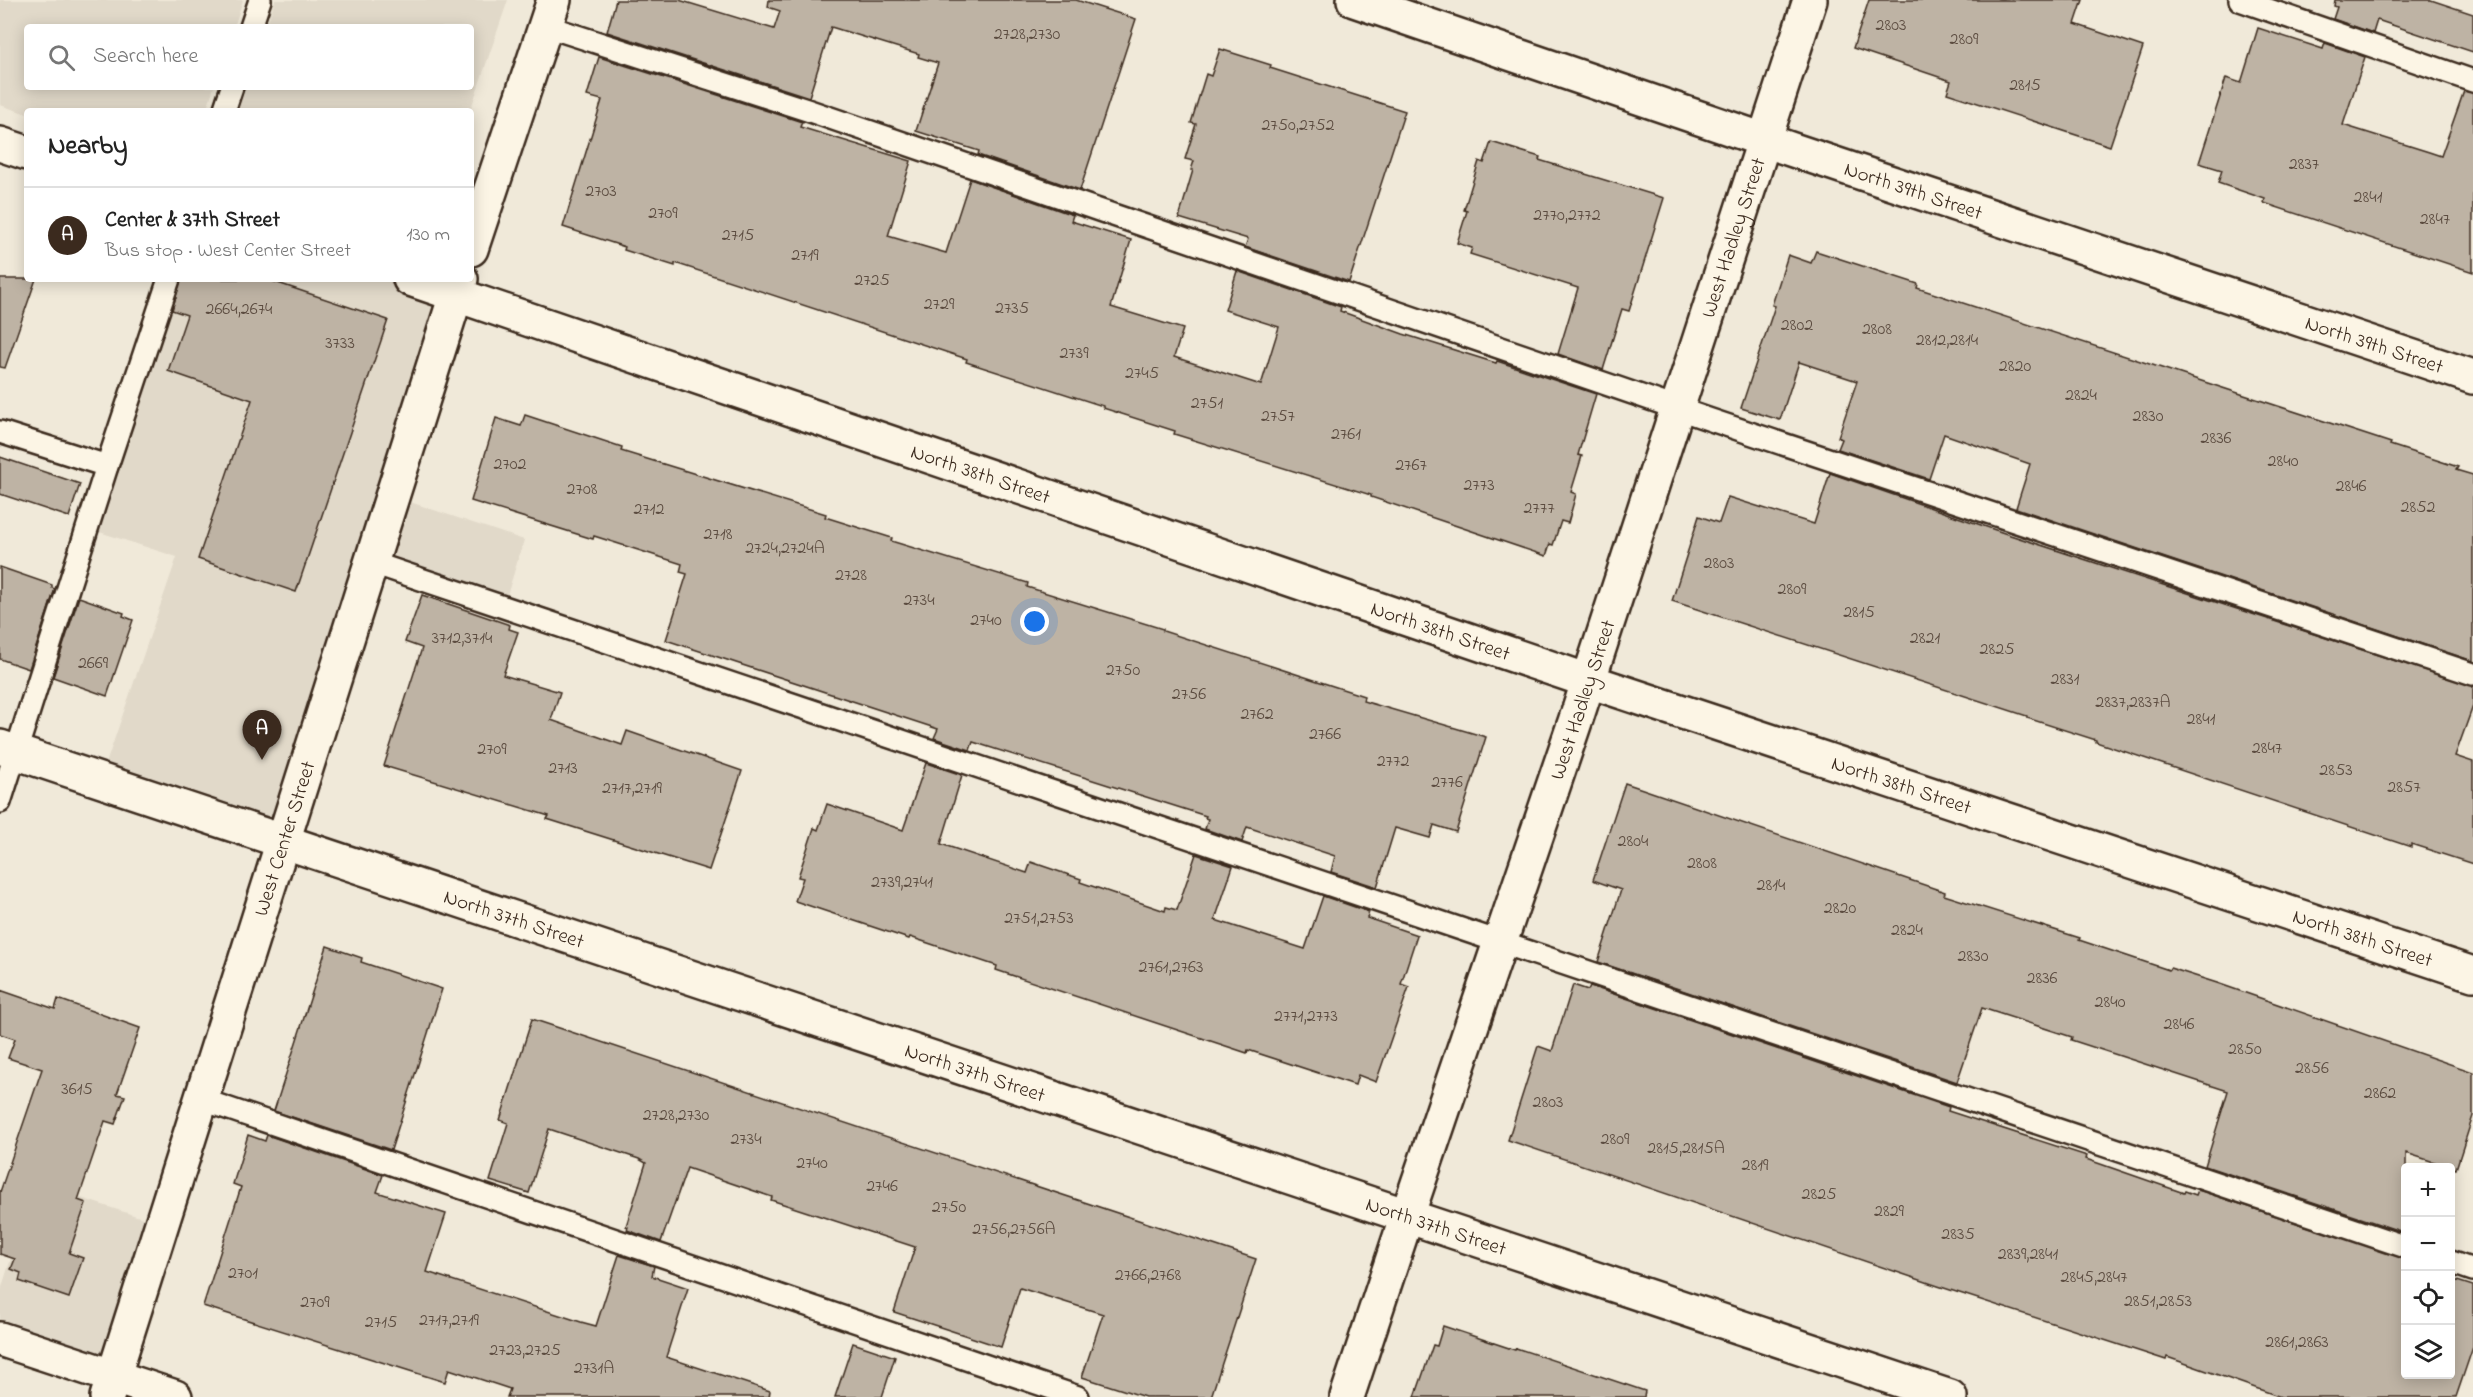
<!DOCTYPE html>
<meta charset="utf-8">
<style>
:root{--surface:#fff;--page:#f6f6f6;--text:#222;--muted:#767676;--line:#e0e0e0;--accent:#3b2a1e}
body{margin:0;font-family:"Indie Flower",sans-serif;background:var(--page);color:var(--text)}
.controls{position:absolute;right:18px;bottom:18px;display:grid;overflow:hidden;border-radius:6px;box-shadow:0 3px 15px #0003}
.controls button{width:54px;height:54px;display:grid;place-items:center;padding:0;border:0;border-bottom:2px solid var(--line);background:var(--surface);color:var(--text);font:30px sans-serif}
.you{position:absolute;left:1035px;top:622px;width:21px;height:21px;margin:-15px;border:4px solid #fff;border-radius:50%;background:#1a73e8;box-shadow:0 0 0 9px #1a73e833}
.badge{display:grid;place-items:center;width:39px;height:39px;border-radius:50%;background:var(--accent);color:#fff;font-size:20px;font-weight:700}
.pin{position:absolute;translate:-50% -50px;filter:drop-shadow(0 2px 3px #0008)}
.pin::after{content:'';position:absolute;top:32px;width:21px;height:18px;background:inherit;clip-path:polygon(0 0,100% 0,50% 100%)}
.list{margin:0;padding:0;list-style:none}
h2{display:flex;justify-content:space-between;align-items:center;height:78px;margin:0;padding:0 24px;font-size:26px}
h2 small{font-size:20px;font-weight:400;color:var(--muted)}
.list li{display:grid;grid-template-columns:39px 1fr auto;gap:18px;align-items:center;box-sizing:border-box;height:96px;padding:0 24px;border-top:2px solid var(--line)}
.list b{display:block;font-size:22px;white-space:nowrap}
.list p{margin:0;font-size:20px;white-space:nowrap;color:var(--muted)}
.list em{font-size:20px;font-style:normal;color:var(--muted)}
.icon{flex:none;width:33px;height:33px;fill:none;stroke:currentColor;stroke-width:2;stroke-linecap:round;stroke-linejoin:round}
.map{position:relative;flex:none;width:2473px;height:1397px;overflow:hidden}
.search{position:absolute;background:var(--surface);box-shadow:0 3px 15px #0003;left:24px;top:24px;width:450px;height:66px;display:flex;align-items:center;gap:15px;box-sizing:border-box;padding:0 21px;border-radius:6px;color:var(--muted);font-size:22px}
.panel{position:absolute;background:var(--surface);box-shadow:0 3px 15px #0003;left:24px;top:108px;width:450px;height:174px;border-radius:6px}
.map>svg:first-child{display:block}
.built{fill:#e1d9c9}
.building{fill:#beb3a4;stroke:#3b2a1e;stroke-width:1.5}
.lines{fill:none;stroke-linecap:round;stroke-linejoin:round}
.lane-casing{stroke:#3b2a1e;stroke-width:26}
.street-casing{stroke:#3b2a1e;stroke-width:38}
.secondary-casing{stroke:#3b2a1e;stroke-width:38}
.lane{stroke:#fcf5e5;stroke-width:21}
.street{stroke:#fcf5e5;stroke-width:33}
.secondary{stroke:#fcf5e5;stroke-width:33}
.labels{text-anchor:middle;stroke-width:5;stroke-linejoin:round;paint-order:stroke}
.number-label{font-size:18px;fill:#5c4c40}
.street-label{font-size:21px;fill:#3b2a1e;stroke:#fcf5e5}
</style>
<div class="map">
<svg width="2473" height="1397" viewBox="0 0 2473 1397">
<rect width="100%" height="100%" fill="#f0e9d9"/>
<filter id="ink" filterUnits="userSpaceOnUse"><feTurbulence type="fractalNoise" baseFrequency=".0167" numOctaves="2"/><feDisplacementMap in="SourceGraphic" scale="12" xChannelSelector="R" yChannelSelector="G"/><feConvolveMatrix kernelMatrix="1 2 1 2 8 2 1 2 1" color-interpolation-filters="sRGB"/></filter>
<g filter="url(#ink)">
<g class="built">
<path d="M0,0H243L234,27H27V87H214L206,111H27V114L0,105Z"/>
<path d="M275,0H508L470,111H240L238,110L246,87H471V27H266Z"/>
<path d="M169,279H410L456,293L392,496L524,540L504,605L370,562L281,841L100,781L177,557L87,528Z"/>
<path d="M35,1183L161,1224L114,1376L0,1339V1293Z"/>
</g>
<g class="building">
<path d="M616,0H679L774,29L780,11L768,7L769,0H1076L1136,19L1080,190L978,155L979,151L916,131L938,63L918,57L919,54L831,27L809,97L607,32Z"/>
<path d="M1869,0H2083L2075,24L2143,47L2110,146L1947,93L1951,81L1853,48Z"/>
<path d="M2335,0H2431L2473,14V52L2377,20L2373,33L2333,19L2337,7L2334,6Z"/>
<path d="M2258,28L2323,49L2325,43L2365,57L2343,125L2429,152L2441,156L2464,91L2473,93V272L2264,203L2265,199L2218,183L2222,170L2199,163L2226,78L2241,83Z"/>
<path d="M1220,49L1271,65L1270,68L1405,111L1349,282L1245,247L1248,239L1179,218L1193,170H1191L1194,161L1185,159L1196,124L1191,123L1206,74L1211,76Z"/>
<path d="M599,57L802,122L800,127L911,161L888,236L946,253L970,179L1073,215L1071,221L1131,240L1111,307L1183,329L1174,357L1261,385L1279,327L1225,310L1237,271L1341,307L1340,311L1403,334L1496,363L1497,361L1596,394L1578,455L1582,456L1571,492L1576,494L1568,523L1561,521L1553,545L1550,544L1546,556L1371,497V495L1174,434L1175,431L1103,408V406L966,362L967,359L675,263V266L624,250L625,247L563,227L602,100L587,96Z"/>
<path d="M1491,142L1540,157L1539,160L1664,198L1629,311L1622,309L1603,370L1558,354L1578,288L1470,254L1472,248L1457,243L1467,211L1464,210L1479,161L1484,163Z"/>
<path d="M1816,251L1918,284L1917,288L2391,443L2390,445L2458,467L2456,470L2473,475V661L2016,508L2030,464L1944,434L1929,479L1838,449L1842,439L1838,437L1857,381L1799,362L1780,420L1741,408L1775,306L1772,305L1788,255L1811,263Z"/>
<path d="M0,279H36L5,368L0,367Z"/>
<path d="M181,279H266L388,320L296,592L198,559L252,400L168,371L187,315L172,310Z"/>
<path d="M525,415L622,447L621,451L826,514L825,517L892,538L891,541L1028,583L1027,587L1163,629V631L1364,696L1363,701L1486,737L1456,832L1434,825L1430,838L1395,828L1377,887L1331,872L1335,856L1247,827L1242,842L1205,829L1208,819L1205,818L1206,816L973,742L970,750L934,738L938,729L666,640L687,574L680,572L682,564L594,536L593,539L471,501L496,418L521,426Z"/>
<path d="M0,457L80,484L69,517L0,494Z"/>
<path d="M1830,473L2007,534L2473,686V706L2455,756L2473,762V864L2411,844V847L2096,742V740L2027,718V716L1672,601L1699,516L1719,523L1728,497L1814,524Z"/>
<path d="M0,567L52,585V588L55,589L29,669L0,659Z"/>
<path d="M422,595L510,625L509,629L518,632L503,675L560,692L551,720L622,745L627,731L742,771L709,870L547,819L549,816L384,766L422,648L405,642Z"/>
<path d="M79,597L124,613L123,616L133,620L107,696L53,677Z"/>
<path d="M926,763L962,775L941,844L1027,873L1031,862L1081,879L1080,882L1165,911L1166,907L1177,910L1196,854L1233,866L1215,920L1305,949L1323,896L1369,912L1367,918L1417,935L1401,984L1409,987L1376,1082L1358,1075L1355,1085L1248,1050L1247,1053L996,970L997,966L910,937L909,939L795,901L803,878L798,877L814,828L818,830L827,804L903,830Z"/>
<path d="M1625,783L1945,892L1944,895L2080,938L2079,940L2169,970L2170,968L2217,983L2473,1072V1116L2456,1169L2406,1153V1233L2205,1166L2228,1091L2071,1040L2072,1037L1982,1008L1957,1082L1598,962L1621,890L1593,880Z"/>
<path d="M327,946L362,958L361,962L442,989L391,1150L274,1111Z"/>
<path d="M1573,985L1588,990L1590,986L1949,1107L1948,1111L2087,1156L2086,1159L2184,1193L2185,1191L2196,1195L2198,1190L2406,1259V1374H2451V1279L2473,1286V1347L2456,1397H2281L2167,1357L2166,1360L1938,1286L1508,1140L1538,1046L1552,1051Z"/>
<path d="M0,990L55,1009L58,999L140,1028L117,1094L125,1096L115,1124L105,1121L78,1200L86,1203L69,1253L83,1258L69,1298L19,1281L21,1273L11,1269L15,1259L0,1254V1192L42,1069L8,1058L15,1039L0,1034Z"/>
<path d="M532,1019L1256,1259L1211,1397H1145L1082,1377L1103,1314L1020,1288L1001,1347L894,1312L915,1247L771,1200L772,1197L687,1168L661,1242L627,1230L628,1227L626,1226L646,1163L639,1159L549,1129L529,1193L490,1181L508,1123L500,1120Z"/>
<path d="M248,1135L265,1141L267,1135L383,1175L377,1192L446,1214L427,1272L581,1322L596,1326L619,1255L654,1266L652,1276L688,1288L666,1357L770,1391L769,1397H507L510,1389L449,1369L445,1382L203,1306L241,1187L233,1184Z"/>
<path d="M1443,1326L1515,1350L1516,1348L1645,1391L1644,1397H1415L1433,1345L1437,1346Z"/>
<path d="M853,1343L895,1357L882,1397H835Z"/>
</g>
<g class="lines">
<defs>
<g id="lane">
<path d="M2240,0L2473,81"/>
<path d="M546,26L807,110L1711,420L2473,674"/>
<path d="M251,27L260,0"/>
<path d="M224,111L232,87"/>
<path d="M0,432L107,466"/>
<path d="M370,562L2406,1247"/>
<path d="M0,802L107,466L169,279"/>
<path d="M200,1099L1078,1397"/>
<path d="M2450,1262L2473,1270"/>
</g>
<g id="street">
<path id="s1" d="M1354,0L1796,151L2473,377"/>
<path d="M0,144L27,153"/>
<path id="s2" d="M410,279L1589,681L2473,974"/>
<path id="s3" d="M0,747L1950,1397"/>
<path d="M0,1339L175,1397"/>
<path id="s4" d="M1347,1397L1407,1216L1578,713L1810,0"/>
</g>
<g id="secondary">
<path d="M471,249L554,0"/>
<path id="s5" d="M107,1397L461,279"/>
</g>
</defs>
<use href="#lane" class="lane-casing"/>
<use href="#street" class="street-casing"/>
<use href="#secondary" class="secondary-casing"/>
<use href="#lane" class="lane"/>
<use href="#street" class="street"/>
<use href="#secondary" class="secondary"/>
</g>
</g>
<g class="labels">
<g class="number-label">
<text x="1891" y="30">2803</text>
<text x="1027" y="39">2728,2730</text>
<text x="1964" y="44">2809</text>
<text x="2025" y="90">2815</text>
<text x="1298" y="130">2750,2752</text>
<text x="2304" y="169">2837</text>
<text x="601" y="196">2703</text>
<text x="2368" y="202">2841</text>
<text x="663" y="218">2709</text>
<text x="1567" y="220">2770,2772</text>
<text x="2435" y="224">2847</text>
<text x="738" y="240">2715</text>
<text x="805" y="260">2719</text>
<text x="872" y="285">2725</text>
<text x="939" y="309">2729</text>
<text x="1012" y="313">2735</text>
<text x="239" y="314">2664,2674</text>
<text x="1797" y="330">2802</text>
<text x="1877" y="334">2808</text>
<text x="1947" y="345">2812,2814</text>
<text x="340" y="348">3733</text>
<text x="1074" y="358">2739</text>
<text x="2015" y="371">2820</text>
<text x="1142" y="378">2745</text>
<text x="2081" y="400">2824</text>
<text x="1207" y="408">2751</text>
<text x="1278" y="421">2757</text>
<text x="2148" y="421">2830</text>
<text x="1346" y="439">2761</text>
<text x="2216" y="443">2836</text>
<text x="2283" y="466">2840</text>
<text x="510" y="469">2702</text>
<text x="1411" y="470">2767</text>
<text x="1479" y="490">2773</text>
<text x="2351" y="491">2846</text>
<text x="582" y="494">2708</text>
<text x="2418" y="512">2852</text>
<text x="1539" y="513">2777</text>
<text x="649" y="514">2712</text>
<text x="718" y="539">2718</text>
<text x="785" y="553">2724,2724A</text>
<text x="1719" y="568">2803</text>
<text x="851" y="580">2728</text>
<text x="1792" y="594">2809</text>
<text x="919" y="605">2734</text>
<text x="1859" y="617">2815</text>
<text x="986" y="625">2740</text>
<text x="462" y="643">3712,3714</text>
<text x="1925" y="643">2821</text>
<text x="1997" y="654">2825</text>
<text x="93" y="668">2669</text>
<text x="1123" y="675">2750</text>
<text x="2065" y="684">2831</text>
<text x="1189" y="699">2756</text>
<text x="2133" y="707">2837,2837A</text>
<text x="1257" y="719">2762</text>
<text x="2201" y="724">2841</text>
<text x="1325" y="739">2766</text>
<text x="2267" y="753">2847</text>
<text x="492" y="754">2709</text>
<text x="1393" y="766">2772</text>
<text x="563" y="773">2713</text>
<text x="2336" y="775">2853</text>
<text x="1447" y="787">2776</text>
<text x="2404" y="792">2857</text>
<text x="632" y="793">2717,2719</text>
<text x="1633" y="846">2804</text>
<text x="1702" y="868">2808</text>
<text x="902" y="887">2739,2741</text>
<text x="1771" y="890">2814</text>
<text x="1840" y="913">2820</text>
<text x="1039" y="923">2751,2753</text>
<text x="1907" y="935">2824</text>
<text x="1973" y="961">2830</text>
<text x="1171" y="972">2761,2763</text>
<text x="2042" y="983">2836</text>
<text x="2110" y="1007">2840</text>
<text x="1306" y="1021">2771,2773</text>
<text x="2179" y="1029">2846</text>
<text x="2245" y="1054">2850</text>
<text x="2312" y="1073">2856</text>
<text x="77" y="1094">3615</text>
<text x="2380" y="1098">2862</text>
<text x="1548" y="1107">2803</text>
<text x="676" y="1120">2728,2730</text>
<text x="746" y="1144">2734</text>
<text x="1615" y="1144">2809</text>
<text x="1686" y="1153">2815,2815A</text>
<text x="812" y="1168">2740</text>
<text x="1755" y="1170">2819</text>
<text x="882" y="1191">2746</text>
<text x="1819" y="1199">2825</text>
<text x="949" y="1212">2750</text>
<text x="1889" y="1216">2829</text>
<text x="1014" y="1234">2756,2756A</text>
<text x="1958" y="1239">2835</text>
<text x="2028" y="1259">2839,2841</text>
<text x="243" y="1278">2701</text>
<text x="1148" y="1280">2766,2768</text>
<text x="2094" y="1282">2845,2847</text>
<text x="2158" y="1306">2851,2853</text>
<text x="315" y="1307">2709</text>
<text x="449" y="1325">2717,2719</text>
<text x="381" y="1327">2715</text>
<text x="2297" y="1347">2861,2863</text>
<text x="525" y="1355">2723,2725</text>
<text x="594" y="1373">2731A</text>
</g>
<g class="street-label">
<text dy="7" stroke="none"><textPath href="#s1" startOffset="591">North 39th Street</textPath></text>
<text dy="7" stroke="none"><textPath href="#s4" startOffset="1222">West Hadley Street</textPath></text>
<text dy="7" stroke="none"><textPath href="#s1" startOffset="1077">North 39th Street</textPath></text>
<text dy="7" stroke="none"><textPath href="#s2" startOffset="603">North 38th Street</textPath></text>
<text dy="7" stroke="none"><textPath href="#s2" startOffset="1089">North 38th Street</textPath></text>
<text dy="7" stroke="none"><textPath href="#s4" startOffset="736">West Hadley Street</textPath></text>
<text dy="7" stroke="none"><textPath href="#s2" startOffset="1575">North 38th Street</textPath></text>
<text dy="7" stroke="none"><textPath href="#s5" startOffset="586">West Center Street</textPath></text>
<text dy="7" stroke="none"><textPath href="#s3" startOffset="542">North 37th Street</textPath></text>
<text dy="7" stroke="none"><textPath href="#s2" startOffset="2061">North 38th Street</textPath></text>
<text dy="7" stroke="none"><textPath href="#s3" startOffset="1028">North 37th Street</textPath></text>
<text dy="7" stroke="none"><textPath href="#s3" startOffset="1514">North 37th Street</textPath></text>
</g>
</g>
</svg>
<div class="controls">
<button>+</button>
<button>−</button>
<button><svg class="icon" aria-label="locate" viewBox="0 0 24 24"><circle cx="12" cy="12" r="6"/><path d="M12 2v4M12 18v4M2 12h4M18 12h4"/></svg></button>
<button><svg class="icon" aria-label="layers" viewBox="0 0 24 24"><path d="M12 4l9 5-9 5-9-5zM3 14l9 5 9-5"/></svg></button>
</div>
<div class="you"></div>
<div class="pin badge" style="left:262px;top:760px">A</div>
<div class="search"><svg class="icon" aria-label="search" viewBox="0 0 24 24"><circle cx="10" cy="10" r="6"/><path d="M15 15l6 6"/></svg>Search here</div>
<section class="panel">
<h2>Nearby<small></small></h2>
<ul class="list">
<li><span class="badge">A</span><div><b>Center &amp; 37th Street</b><p>Bus stop · West Center Street</p></div><em>130 m</em></li>
</ul>
</section>
</div>
